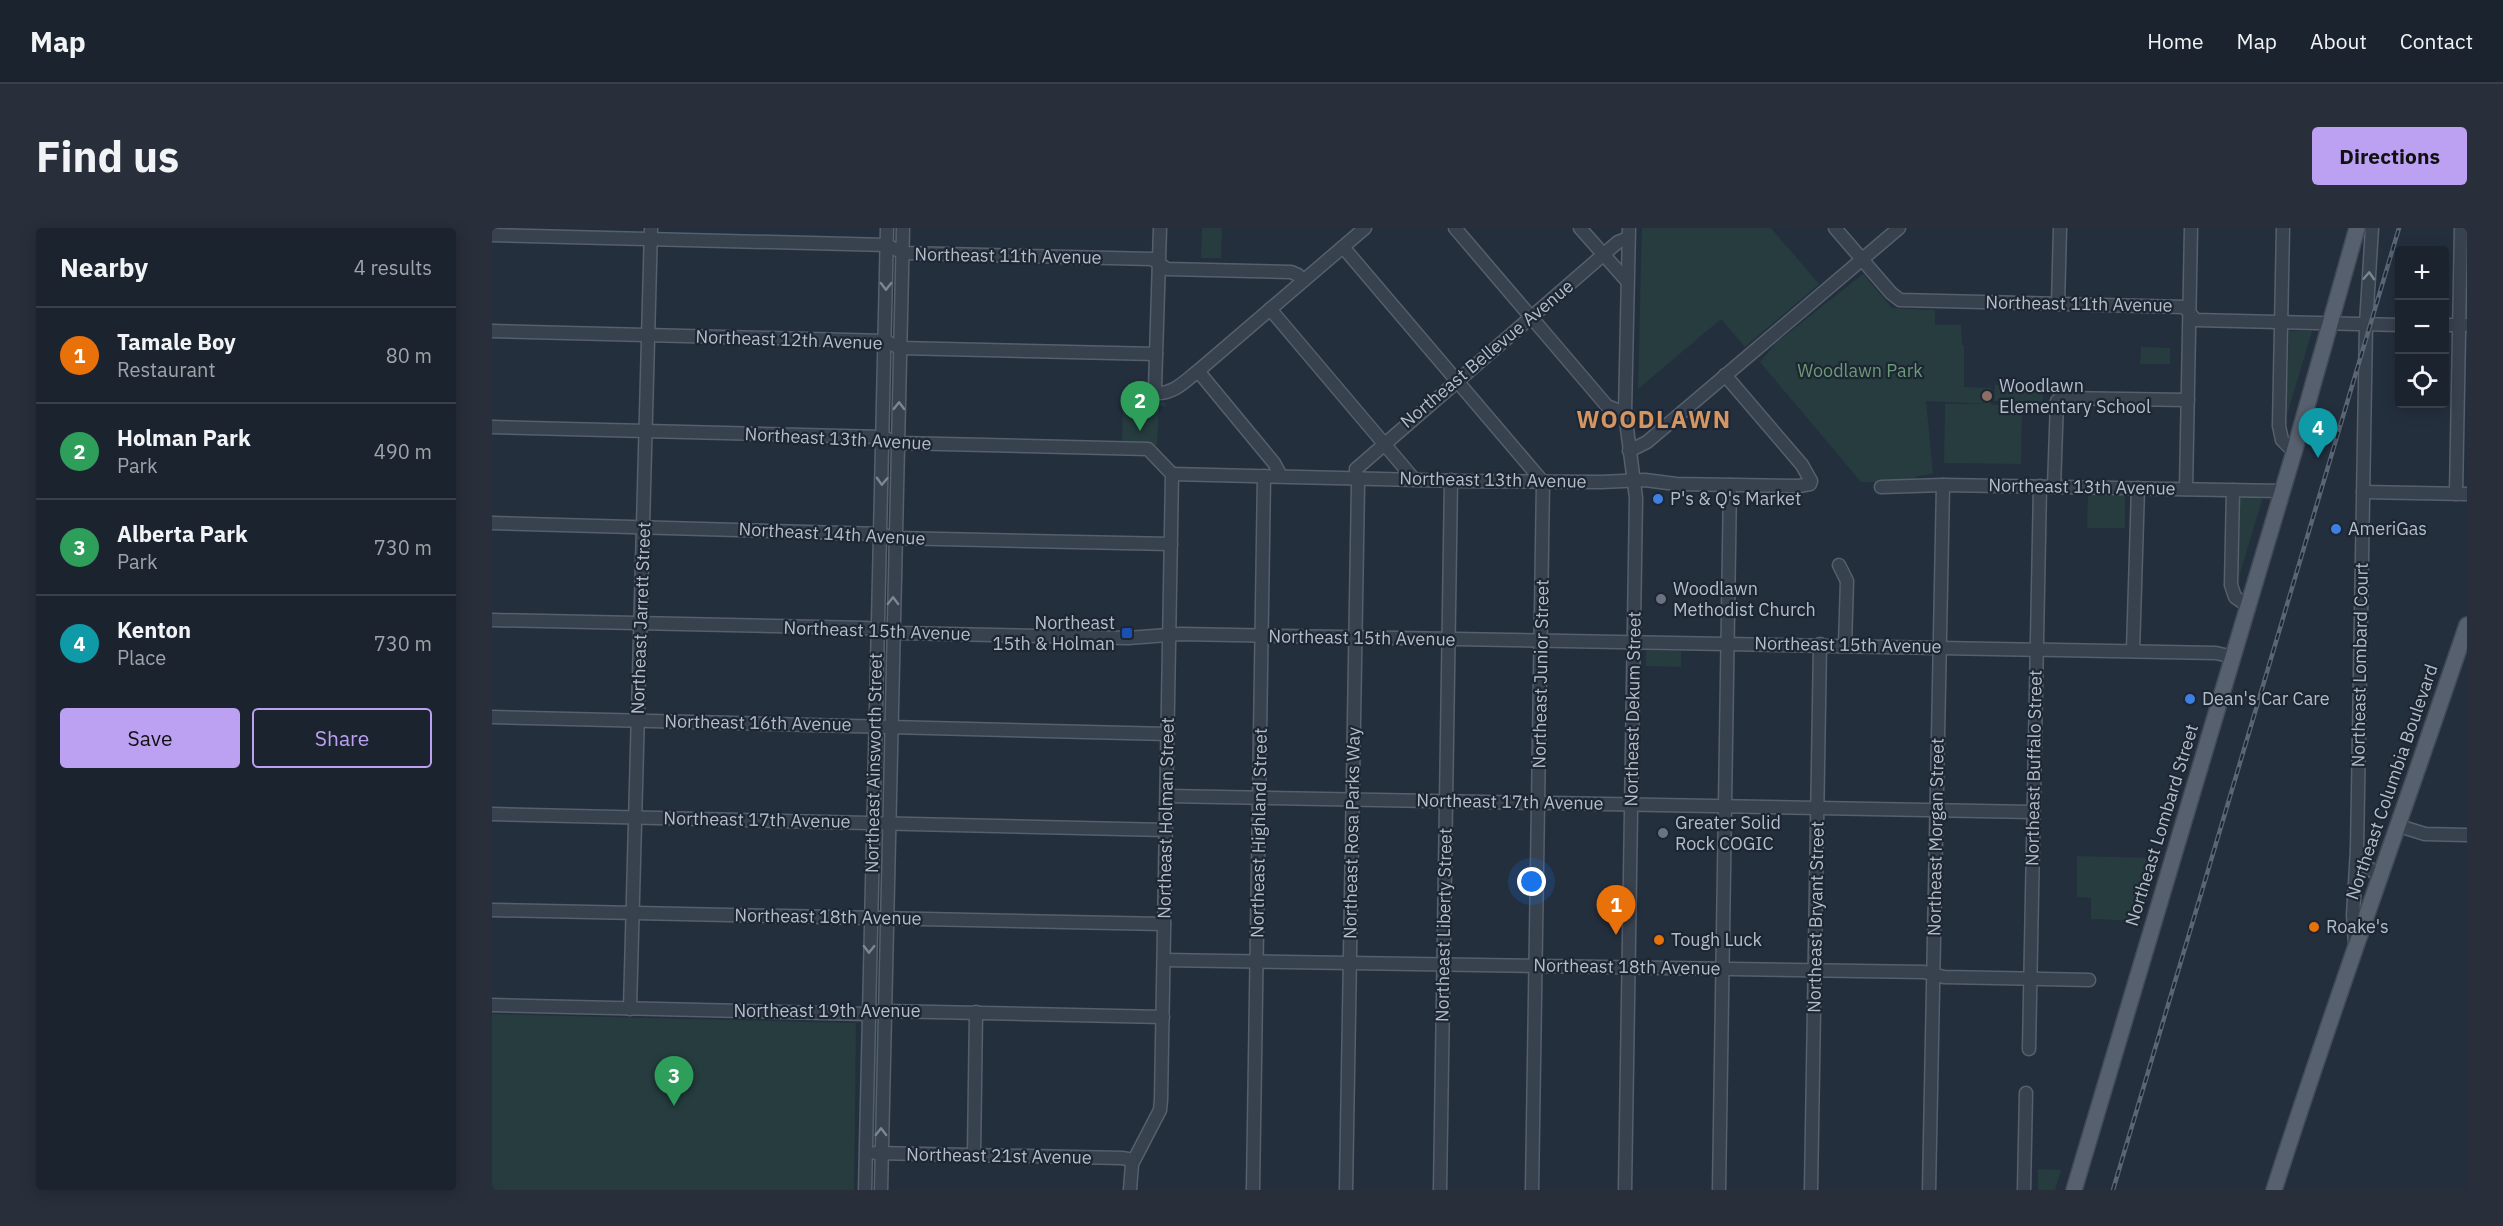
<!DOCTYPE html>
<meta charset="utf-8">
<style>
:root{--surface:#1b232e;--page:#282f3a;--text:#f1f3f6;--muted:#a0a4aa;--line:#39404a;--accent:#bca0f2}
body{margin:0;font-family:"IBM Plex Sans",sans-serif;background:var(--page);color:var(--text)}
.controls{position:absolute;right:18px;top:18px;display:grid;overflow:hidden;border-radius:6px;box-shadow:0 3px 15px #0003}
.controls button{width:54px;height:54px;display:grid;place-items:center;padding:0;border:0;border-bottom:2px solid var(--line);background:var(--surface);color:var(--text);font:30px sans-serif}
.you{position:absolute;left:1040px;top:654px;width:21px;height:21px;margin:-15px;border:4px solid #fff;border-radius:50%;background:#1a73e8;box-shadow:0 0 0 9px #1a73e833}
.badge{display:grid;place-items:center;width:39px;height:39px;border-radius:50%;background:var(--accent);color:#fff;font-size:20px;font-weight:700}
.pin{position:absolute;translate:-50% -50px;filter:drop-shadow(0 2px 3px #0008)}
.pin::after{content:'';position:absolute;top:32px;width:21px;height:18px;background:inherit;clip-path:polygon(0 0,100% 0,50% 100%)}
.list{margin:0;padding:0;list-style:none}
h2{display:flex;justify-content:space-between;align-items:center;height:78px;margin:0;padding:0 24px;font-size:26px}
h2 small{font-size:20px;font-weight:400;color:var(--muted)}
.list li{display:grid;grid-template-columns:39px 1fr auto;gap:18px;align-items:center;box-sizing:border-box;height:96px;padding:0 24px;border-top:2px solid var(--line)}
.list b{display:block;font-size:22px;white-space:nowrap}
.list p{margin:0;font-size:20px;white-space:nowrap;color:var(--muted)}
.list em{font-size:20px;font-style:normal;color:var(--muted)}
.actions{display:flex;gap:12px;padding:18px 24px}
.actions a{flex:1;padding:14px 0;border:2px solid var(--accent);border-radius:6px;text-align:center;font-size:21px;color:var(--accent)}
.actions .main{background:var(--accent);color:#111}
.icon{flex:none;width:33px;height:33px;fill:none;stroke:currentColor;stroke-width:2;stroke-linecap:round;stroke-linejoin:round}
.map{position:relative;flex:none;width:1975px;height:962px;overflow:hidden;border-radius:6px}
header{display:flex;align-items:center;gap:36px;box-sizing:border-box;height:84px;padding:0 30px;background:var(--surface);border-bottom:2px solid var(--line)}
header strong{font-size:28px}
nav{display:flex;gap:33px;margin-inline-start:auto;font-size:21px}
.intro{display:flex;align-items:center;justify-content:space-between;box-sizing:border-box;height:144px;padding:0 36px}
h1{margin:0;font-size:42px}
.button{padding:15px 27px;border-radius:6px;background:var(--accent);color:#111;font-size:21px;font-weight:700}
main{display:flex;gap:36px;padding:0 36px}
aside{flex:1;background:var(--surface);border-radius:6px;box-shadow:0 3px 15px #0003}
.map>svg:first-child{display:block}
.green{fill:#263c3f}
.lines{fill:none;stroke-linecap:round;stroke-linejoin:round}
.minor-casing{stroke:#565f6c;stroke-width:15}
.major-casing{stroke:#414a57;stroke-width:18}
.minor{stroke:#38414e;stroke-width:12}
.major{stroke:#56606e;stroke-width:15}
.rail-casing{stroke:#5a6575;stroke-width:4.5}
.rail{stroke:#1d2633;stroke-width:2;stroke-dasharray:7;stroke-linecap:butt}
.oneway{stroke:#7c8592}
.education-dot{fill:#8d6e63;stroke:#1d2633;stroke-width:2}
.shop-dot{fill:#3f7fe0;stroke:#1d2633;stroke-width:2}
.worship-dot{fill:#6b7280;stroke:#1d2633;stroke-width:2}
.transit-dot{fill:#1a4fb4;stroke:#1d2633;stroke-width:2}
.food-dot{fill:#e8710a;stroke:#1d2633;stroke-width:2}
.labels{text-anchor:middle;stroke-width:4.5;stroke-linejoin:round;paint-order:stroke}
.street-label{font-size:18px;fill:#b4bcc9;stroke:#1d2633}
.park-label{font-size:18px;fill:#6b9a76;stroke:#1d2633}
.poi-label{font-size:18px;fill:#b4bcc9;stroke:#1d2633;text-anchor:start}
.district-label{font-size:24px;font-weight:bold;letter-spacing:1.5px;fill:#d59563;stroke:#1d2633}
</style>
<header>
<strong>Map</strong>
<nav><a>Home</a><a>Map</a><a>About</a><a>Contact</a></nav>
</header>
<div class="intro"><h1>Find us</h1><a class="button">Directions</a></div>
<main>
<aside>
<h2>Nearby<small>4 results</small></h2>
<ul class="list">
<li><span class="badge" style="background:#e8710a">1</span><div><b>Tamale Boy</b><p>Restaurant</p></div><em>80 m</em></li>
<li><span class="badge" style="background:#2e9e5b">2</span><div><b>Holman Park</b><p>Park</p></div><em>490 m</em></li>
<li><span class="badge" style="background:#2e9e5b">3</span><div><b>Alberta Park</b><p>Park</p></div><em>730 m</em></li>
<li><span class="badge" style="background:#0f9aa8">4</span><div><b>Kenton</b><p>Place</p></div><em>730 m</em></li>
</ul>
<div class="actions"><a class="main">Save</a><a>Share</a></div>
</aside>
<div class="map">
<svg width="1975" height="962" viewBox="0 0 1975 962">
<rect width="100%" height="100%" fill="#242f3e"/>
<g class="green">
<path d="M710,0H730L729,30H709Z"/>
<path d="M1150,0H1279L1327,56L1253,119L1229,91L1146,161Z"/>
<path d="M1371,46L1400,80L1443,82V97H1469L1470,117H1472V159L1499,160V177H1530L1529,236L1452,235L1453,176H1496L1434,173L1441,246L1425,248L1422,253L1417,255L1369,254L1268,134L1285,114Z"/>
<path d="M1797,103H1820L1794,190Z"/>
<path d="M1649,119L1678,120V136H1648Z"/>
<path d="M1503,157L1551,158V173H1502Z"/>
<path d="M631,173L672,174L675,179L667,177L665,217L630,214Z"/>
<path d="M1596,267L1633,268V300H1595Z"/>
<path d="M1747,267L1768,268L1770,272L1746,352L1742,345L1745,270Z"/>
<path d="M1154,422L1189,423V439L1154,438Z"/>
<path d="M1585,628L1658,630L1665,632L1647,693L1599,691V670L1585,669Z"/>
<path d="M0,786L364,795L362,962H0Z"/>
<path d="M384,793L388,796L385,910L382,912L379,911L380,794Z"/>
<path d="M1546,941L1569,942L1563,962H1546Z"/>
</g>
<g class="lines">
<defs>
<g id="minor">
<path d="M668,0L663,160L664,165C682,166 693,153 706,143L873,0"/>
<path d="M963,0L1115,178L1133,185"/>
<path d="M1088,0L1135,53"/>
<path d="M1343,0L1399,65L1408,72L1692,79L1704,92L1908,97"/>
<path d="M1791,0L1787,198L1790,212L1802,224"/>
<path d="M0,7L395,17L411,25L660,31L675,41L799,44L806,47L811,53"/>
<path d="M851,19L1051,254L1040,962"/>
<path d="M1566,76L1568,0"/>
<path d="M778,81L921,250"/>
<path d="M1952,97H1975"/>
<path d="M0,103L393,113L408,120L664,126"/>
<path d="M706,143L782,235L789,248"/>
<path d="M0,199L391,209L407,215L656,221L680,246L669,872L668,882L640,936L638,962"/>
<path d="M1137,223L1155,214L1407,0"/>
<path d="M680,246L969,253L1109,254L1153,252L1184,256L1307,258L1318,256L1319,253L1310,237L1233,147"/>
<path d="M1389,259L1451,257L1790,263"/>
<path d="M1562,259L1565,173L1568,170L1696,172"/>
<path d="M1694,261L1699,0"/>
<path d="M1741,262L1739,357L1743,369L1756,378"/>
<path d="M1871,264L1975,266"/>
<path d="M1964,266L1969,0"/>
<path d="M0,295L388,306L403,310L679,316"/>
<path d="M1347,337L1355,353L1353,417"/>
<path d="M0,392L374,400L408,405L636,410L689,406L1724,425L1741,429"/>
<path d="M1641,423L1646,260"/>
<path d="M0,489L676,506"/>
<path d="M675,568L1541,584"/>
<path d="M0,586L674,602"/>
<path d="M1907,598L1933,606L1975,607"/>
<path d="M1865,622L1871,635L1889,650"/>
<path d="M0,682L672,696"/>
<path d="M1863,715L1861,687L1865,622L1874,96L1880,0"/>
<path d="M672,732L1432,744L1452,749L1597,752"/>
<path d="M0,777L375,786L392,783L441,784L671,789"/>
<path d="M138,781L159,0"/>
<path d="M1537,821L1548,258"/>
<path d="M383,925L630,930L641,932"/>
<path d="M482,927L484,784"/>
<path d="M373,962L395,0"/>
<path d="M389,962L411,0"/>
<path d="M761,962L772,248"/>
<path d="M854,962L866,257L864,241L1126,14L1136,10"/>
<path d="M948,962L959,252"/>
<path d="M1133,962L1144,270L1133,185L1137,0"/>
<path d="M1227,962L1238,257"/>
<path d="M1319,962L1328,416"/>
<path d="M1437,962L1451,257"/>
<path d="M1532,962L1534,865"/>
</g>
<g id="major">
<path d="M1582,962L1802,224L1865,0"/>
<path d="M1782,962C1843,772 1911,586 1975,397"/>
</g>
</defs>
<use href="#minor" class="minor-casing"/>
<use href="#major" class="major-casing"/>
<use href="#minor" class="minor"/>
<use href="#major" class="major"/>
<defs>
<path id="rail" d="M1621,962L1907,0"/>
</defs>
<use href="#rail" class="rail-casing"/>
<use href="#rail" class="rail"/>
</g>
<defs><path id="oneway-chevron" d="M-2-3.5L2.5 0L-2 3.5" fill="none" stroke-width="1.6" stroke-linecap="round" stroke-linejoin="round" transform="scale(1.5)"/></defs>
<g class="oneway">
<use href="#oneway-chevron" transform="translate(1877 48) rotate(-87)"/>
<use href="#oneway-chevron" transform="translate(394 58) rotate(91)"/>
<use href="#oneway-chevron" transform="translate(407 178) rotate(-89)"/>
<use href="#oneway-chevron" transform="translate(390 253) rotate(92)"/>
<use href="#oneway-chevron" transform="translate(401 373) rotate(-89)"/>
<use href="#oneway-chevron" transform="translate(377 721) rotate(91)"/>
<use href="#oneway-chevron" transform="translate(389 904) rotate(-89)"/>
</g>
<circle class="education-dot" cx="1495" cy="168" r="6"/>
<g class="shop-dot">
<circle cx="1166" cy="271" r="6"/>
<circle cx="1844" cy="301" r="6"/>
<circle cx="1698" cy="471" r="6"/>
</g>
<g class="worship-dot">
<circle cx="1169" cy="371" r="6"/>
<circle cx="1171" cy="605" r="6"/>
</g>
<rect class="transit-dot" x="629" y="399" width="12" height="12" rx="3"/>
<g class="food-dot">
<circle cx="1822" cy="699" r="6"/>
<circle cx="1167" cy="712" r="6"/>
</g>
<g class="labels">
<g class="street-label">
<text transform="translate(516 28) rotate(1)" y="6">Northeast 11th Avenue</text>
<text transform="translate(1587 76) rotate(1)" y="6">Northeast 11th Avenue</text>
<text transform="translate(297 112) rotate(2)" y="6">Northeast 12th Avenue</text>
<text transform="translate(995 126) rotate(-40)" y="6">Northeast Bellevue Avenue</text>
<text transform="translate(346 211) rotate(3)" y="6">Northeast 13th Avenue</text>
<text transform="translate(1001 252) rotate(1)" y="6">Northeast 13th Avenue</text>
<text transform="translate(1590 259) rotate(1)" y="6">Northeast 13th Avenue</text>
<text transform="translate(340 306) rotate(3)" y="6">Northeast 14th Avenue</text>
<text transform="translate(149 390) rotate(-88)" y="6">Northeast Jarrett Street</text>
<text transform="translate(385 403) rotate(2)" y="6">Northeast 15th Avenue</text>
<text transform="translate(870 410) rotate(1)" y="6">Northeast 15th Avenue</text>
<text transform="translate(1356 417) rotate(1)" y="6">Northeast 15th Avenue</text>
<text transform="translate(1868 437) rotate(-89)" y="6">Northeast Lombard Court</text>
<text transform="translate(1049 446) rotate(-89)" y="6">Northeast Junior Street</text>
<text transform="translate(1141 481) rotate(-89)" y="6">Northeast Dekum Street</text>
<text transform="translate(266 495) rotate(1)" y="6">Northeast 16th Avenue</text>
<text transform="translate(382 535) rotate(-89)" y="6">Northeast Ainsworth Street</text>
<text transform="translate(1542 540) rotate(-89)" y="6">Northeast Buffalo Street</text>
<text transform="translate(1900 554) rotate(-71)" y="6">Northeast Columbia Boulevard</text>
<text transform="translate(1018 574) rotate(1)" y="6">Northeast 17th Avenue</text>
<text transform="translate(674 590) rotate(-89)" y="6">Northeast Holman Street</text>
<text transform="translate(265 592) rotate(1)" y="6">Northeast 17th Avenue</text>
<text transform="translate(1670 597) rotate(-73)" y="6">Northeast Lombard Street</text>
<text transform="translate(767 605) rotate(-89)" y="6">Northeast Highland Street</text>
<text transform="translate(860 605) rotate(-89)" y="6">Northeast Rosa Parks Way</text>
<text transform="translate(1444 609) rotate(-89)" y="6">Northeast Morgan Street</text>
<text transform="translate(336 689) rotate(1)" y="6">Northeast 18th Avenue</text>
<text transform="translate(1324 689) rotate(-89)" y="6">Northeast Bryant Street</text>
<text transform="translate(952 697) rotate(-89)" y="6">Northeast Liberty Street</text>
<text transform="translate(1135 739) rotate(1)" y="6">Northeast 18th Avenue</text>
<text x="335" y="789">Northeast 19th Avenue</text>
<text transform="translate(507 928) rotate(1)" y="6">Northeast 21st Avenue</text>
</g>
<g class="park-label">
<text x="1368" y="149">Woodlawn Park</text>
</g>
<g class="poi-label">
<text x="1507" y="164">Woodlawn<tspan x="1507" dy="21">Elementary School</tspan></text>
<text x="1178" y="277">P's &amp; Q's Market</text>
<text x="1856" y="307">AmeriGas</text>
<text x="1181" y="367">Woodlawn<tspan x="1181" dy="21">Methodist Church</tspan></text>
<text x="623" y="401" text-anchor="end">Northeast<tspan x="623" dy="21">15th &amp; Holman</tspan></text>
<text x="1710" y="477">Dean's Car Care</text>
<text x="1183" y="601">Greater Solid<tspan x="1183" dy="21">Rock COGIC</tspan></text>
<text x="1834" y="705">Roake's</text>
<text x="1179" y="718">Tough Luck</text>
</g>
<g class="district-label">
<text x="1162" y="200">WOODLAWN</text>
</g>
</g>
</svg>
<div class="controls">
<button>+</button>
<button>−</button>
<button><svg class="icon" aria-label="locate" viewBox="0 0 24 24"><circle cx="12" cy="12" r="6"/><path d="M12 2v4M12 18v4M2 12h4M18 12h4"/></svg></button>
</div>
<div class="you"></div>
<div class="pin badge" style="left:1124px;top:707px;background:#e8710a">1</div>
<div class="pin badge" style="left:648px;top:203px;background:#2e9e5b">2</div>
<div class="pin badge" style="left:182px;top:878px;background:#2e9e5b">3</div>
<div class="pin badge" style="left:1826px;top:230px;background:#0f9aa8">4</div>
</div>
</main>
